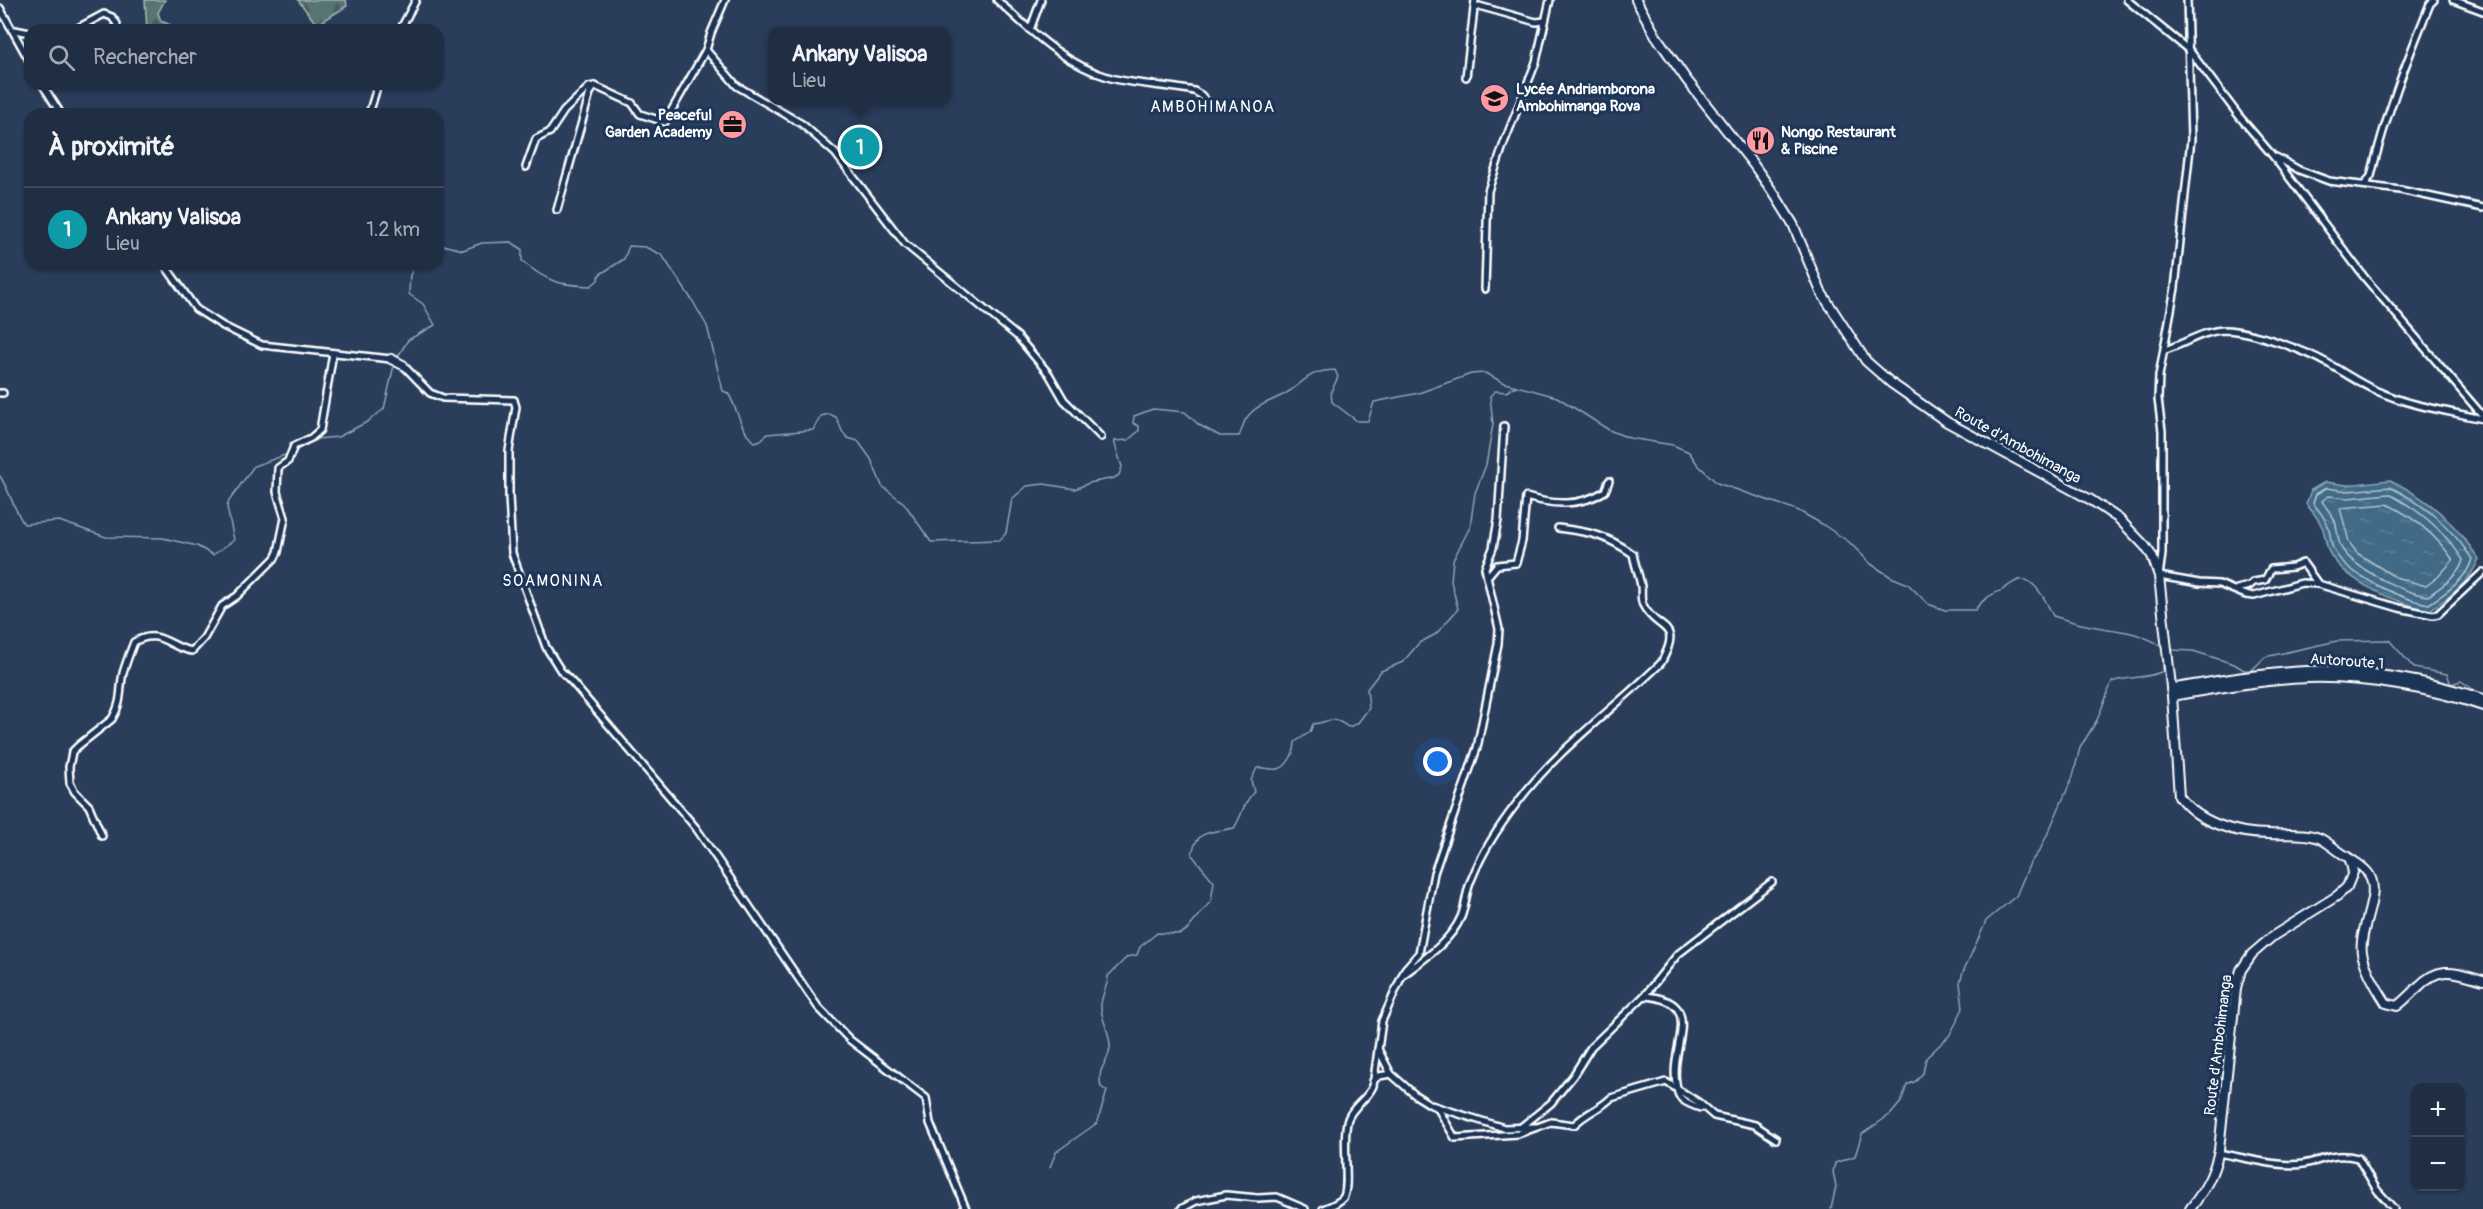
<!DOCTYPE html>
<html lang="fr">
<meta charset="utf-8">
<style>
:root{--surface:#202e44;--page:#2d3a4f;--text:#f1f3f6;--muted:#a2a8b2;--line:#3d4a5d;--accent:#e797bd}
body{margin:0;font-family:Pangolin,sans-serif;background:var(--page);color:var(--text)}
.controls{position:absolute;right:18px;bottom:18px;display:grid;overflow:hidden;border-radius:12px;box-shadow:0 2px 4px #0004}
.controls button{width:54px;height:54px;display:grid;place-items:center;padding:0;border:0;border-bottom:2px solid var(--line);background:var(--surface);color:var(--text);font:30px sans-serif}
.you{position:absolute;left:1438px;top:762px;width:21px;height:21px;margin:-15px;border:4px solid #fff;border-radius:50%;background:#1a73e8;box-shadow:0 0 0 9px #1a73e833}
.badge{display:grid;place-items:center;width:39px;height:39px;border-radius:50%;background:var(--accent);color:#fff;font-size:20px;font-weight:700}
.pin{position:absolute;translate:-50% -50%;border:3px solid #fff;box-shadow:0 2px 6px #0006}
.popup{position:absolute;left:768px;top:27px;width:183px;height:78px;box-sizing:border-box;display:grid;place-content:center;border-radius:12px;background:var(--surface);filter:drop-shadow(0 2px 4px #0005);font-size:20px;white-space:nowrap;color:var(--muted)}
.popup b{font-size:22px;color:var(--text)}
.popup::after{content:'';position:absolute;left:50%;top:100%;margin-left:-12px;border:12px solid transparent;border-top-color:var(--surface)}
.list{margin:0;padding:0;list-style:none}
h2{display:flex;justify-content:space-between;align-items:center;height:78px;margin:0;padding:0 24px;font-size:26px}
h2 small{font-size:20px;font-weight:400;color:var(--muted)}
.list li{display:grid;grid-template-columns:39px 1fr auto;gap:18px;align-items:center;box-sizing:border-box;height:84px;padding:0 24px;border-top:2px solid var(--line)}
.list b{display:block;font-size:22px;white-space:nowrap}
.list p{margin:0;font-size:20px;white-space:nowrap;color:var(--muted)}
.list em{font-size:20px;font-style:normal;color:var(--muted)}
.icon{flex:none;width:33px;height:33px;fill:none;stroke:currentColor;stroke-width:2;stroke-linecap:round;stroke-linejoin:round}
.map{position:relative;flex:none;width:2483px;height:1209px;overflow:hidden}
.search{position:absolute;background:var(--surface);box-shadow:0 2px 4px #0004;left:24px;top:24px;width:420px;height:66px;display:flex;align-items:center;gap:15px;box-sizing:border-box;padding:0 21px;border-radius:18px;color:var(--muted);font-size:22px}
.panel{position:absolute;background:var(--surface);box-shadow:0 2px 4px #0004;left:24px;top:108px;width:420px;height:162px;border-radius:18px}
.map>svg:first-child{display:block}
.forest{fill:url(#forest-firs);stroke:#abbab9;stroke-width:1.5}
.water{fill:url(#water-ripples);stroke:#8ca6b6;stroke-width:1.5}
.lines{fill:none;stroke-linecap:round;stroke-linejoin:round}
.shore{stroke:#b2c3cf;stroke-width:1.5}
.stream{stroke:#8ca6b6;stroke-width:1.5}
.street-casing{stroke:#fff;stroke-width:10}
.secondary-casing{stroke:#fff;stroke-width:12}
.street{stroke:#1d3557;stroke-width:5}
.secondary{stroke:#1d3557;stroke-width:8}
.labels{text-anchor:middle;stroke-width:6;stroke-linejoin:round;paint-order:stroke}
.poi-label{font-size:15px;font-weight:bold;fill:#fff;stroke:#1d3557;text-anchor:start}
.street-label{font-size:15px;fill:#fff;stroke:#1d3557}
.neighbourhood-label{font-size:16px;letter-spacing:1.5px;fill:#fff;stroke:#1d3557}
</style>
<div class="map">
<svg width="2483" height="1209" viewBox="0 0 2483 1209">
<defs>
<pattern id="forest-firs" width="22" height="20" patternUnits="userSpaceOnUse" patternTransform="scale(1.5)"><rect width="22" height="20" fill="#577573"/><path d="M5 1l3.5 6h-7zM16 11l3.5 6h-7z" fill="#505c5c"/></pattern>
<pattern id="water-ripples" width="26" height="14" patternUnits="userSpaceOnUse" patternTransform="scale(1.5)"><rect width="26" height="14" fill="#3f6a86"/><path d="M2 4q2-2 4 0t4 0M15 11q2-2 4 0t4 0" fill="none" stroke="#5c8098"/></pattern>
</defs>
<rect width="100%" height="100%" fill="#2a3d5b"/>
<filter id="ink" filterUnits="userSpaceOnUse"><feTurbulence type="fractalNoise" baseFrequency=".0167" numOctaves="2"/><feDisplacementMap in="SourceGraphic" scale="12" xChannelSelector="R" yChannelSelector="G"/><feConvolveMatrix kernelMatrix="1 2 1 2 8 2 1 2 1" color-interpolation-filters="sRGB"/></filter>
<g filter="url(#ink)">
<g class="forest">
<path d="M165,0L158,13L161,21L182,30H147L145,0Z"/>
<path d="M298,0H346L347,6L317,25Z"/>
</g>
<path class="water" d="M2390,480C2432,501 2453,521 2479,559C2469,583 2451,596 2430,610C2398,604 2348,583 2330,554C2325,546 2326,536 2322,527C2319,519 2312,511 2306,504L2311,490L2325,482L2347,485Z"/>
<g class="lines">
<g class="shore">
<path d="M2390,487C2424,504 2451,526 2472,559C2467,579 2446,593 2429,604C2403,600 2345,574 2334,550C2330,543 2331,534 2328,527C2326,518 2318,510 2313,503L2316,494L2326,488L2348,491Z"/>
<path d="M2389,494C2420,510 2444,530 2463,560C2460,575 2441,587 2428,596C2404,593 2355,569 2342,549C2337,541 2338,530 2335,521C2332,514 2326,508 2322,501L2328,496L2348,498Z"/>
<path d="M2387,504C2414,517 2436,535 2453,560L2438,577L2426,586L2395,577L2357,553L2349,542L2340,508Z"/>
</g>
<g class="stream">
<path d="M438,244L463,250L482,243L511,242L522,249V261C547,282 559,285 591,286L598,280L599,275L624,259L629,246L645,247L662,255L692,300L707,326L723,391L728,393C738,409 739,429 755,442L761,440L767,434L813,430L821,416L829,414L836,417L843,433L848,438L858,441L871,459L882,486L904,503L931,542L1000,540L1006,533L1012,499L1027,486L1044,484L1075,489L1089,483L1114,478L1119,475L1122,467L1114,441L1128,440L1139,431V426L1133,423L1134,416L1153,409L1185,412L1199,425L1220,436H1239C1242,431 1243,423 1246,419C1254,406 1269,402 1281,396C1304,385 1304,371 1335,370L1338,377L1331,392L1332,402L1357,421H1368L1374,402L1419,393L1471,374L1485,373L1502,382L1557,397L1609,430L1629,438L1673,445L1689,452L1698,465L1717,483L1797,510L1822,524L1849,542L1871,564L1891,577L1908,584L1928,604L1945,610H1975C1982,599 1991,595 2002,590C2007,587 2013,582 2019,580C2035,576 2048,605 2053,616C2064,619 2075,623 2086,625C2118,632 2134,629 2163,647"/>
<path d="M397,358L408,340L435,325L423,304L409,294L410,275L416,264"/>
<path d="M295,451L316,439L338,437L367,422L384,409L394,365"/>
<path d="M0,476C10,492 13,508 24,524L59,521L106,537L163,538L197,546L213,555L234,540L227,507L229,501L254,466L288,454"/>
<path d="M2171,650L2193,651L2234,664L2244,670H2252L2265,657L2337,641L2389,640L2414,668L2447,674L2451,684L2461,681L2480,694"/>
<path d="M1050,1167L1056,1152L1097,1123L1107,1091L1101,1087C1096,1066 1110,1062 1110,1046C1110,1033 1102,1021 1101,1008C1100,996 1108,988 1108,976L1127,957L1137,955L1140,947L1157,933L1180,934L1188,929L1211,901L1214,882L1192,855C1196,828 1213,833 1234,828C1242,817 1243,802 1254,792L1251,780L1257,768C1264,767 1271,770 1277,769C1288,768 1295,751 1295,742L1310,732L1313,724C1333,721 1331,715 1348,727L1357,724L1369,708L1367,689L1381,671L1403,662L1419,643L1436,634L1458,609L1451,581L1453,560L1470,527L1475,493L1486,465L1493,424L1490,396L1495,391L1506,392L1516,386"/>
<path d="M1831,1209L1836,1186L1833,1172L1835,1163L1855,1156L1862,1134L1891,1114L1901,1102L1907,1085L1916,1081L1923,1073L1926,1058L1949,1036L1956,1023L1963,1008L1960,983L1963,972L1981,933L1986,921L2016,896L2030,863L2040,850L2052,824L2073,776L2080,748L2097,720L2112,682C2129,676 2148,679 2163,671V650"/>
</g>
<defs>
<g id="street">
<path d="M997,0C1031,31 1065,65 1111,78C1138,85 1167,85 1194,91L1201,95L1208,103"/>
<path d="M2127,0L2190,51L2239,116L2273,156L2365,278L2483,416"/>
<path d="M2187,0L2191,139L2175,288L2159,376L2158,399L2162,431V554L2159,576L2199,583L2219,584L2246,595L2254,596L2302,583L2318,584L2399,608L2433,615L2438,614L2483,572"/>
<path d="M2453,0L2483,11"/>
<path d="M0,8L30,62"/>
<path d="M1474,9L1479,6L1536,22L1545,21"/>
<path d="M15,30L30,33"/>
<path d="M74,30L104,14L112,17L117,24"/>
<path d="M400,30L416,0"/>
<path d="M1030,30L1041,0"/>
<path d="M706,50L737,86L802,124L835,153L905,244L1017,336L1049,374L1064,400L1101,437"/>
<path d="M1466,77L1475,0"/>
<path d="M42,84L61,114"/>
<path d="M369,114L378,84"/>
<path d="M2276,157L2299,170L2329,181L2400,190L2483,208"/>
<path d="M526,167L536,139L550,132L564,111L589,87L595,86L632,103L640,114L665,122L706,50L711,33L725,0"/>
<path d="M2365,184L2371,176C2385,117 2407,60 2430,4L2434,0"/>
<path d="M557,210L590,93L595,86"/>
<path d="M164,264L196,309L223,326L262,345L391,359"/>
<path d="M1485,289L1488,191L1504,143L1536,62L1550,0"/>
<path d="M2165,350C2184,344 2205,330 2225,330C2252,331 2305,350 2329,364C2345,373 2360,384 2377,391C2410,406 2448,411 2483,419"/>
<path d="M403,365L430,393L443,398L514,400L516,407L509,451V496L512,553L546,647L561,671L572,682L696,828L818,1007L850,1040L926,1098L930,1123L966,1209"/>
<path d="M0,393H3"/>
<path d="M1487,577L1497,565L1516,563L1522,541L1526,497C1553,505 1580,507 1605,491L1609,481"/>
<path d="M2237,589L2249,586L2254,582L2265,580L2271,569L2293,567L2303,563L2318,584"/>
<path d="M102,836L89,806L75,792L70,783L69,767L72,752L78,746L112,719C123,701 119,691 123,673C126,663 130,652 134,642C160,627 169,648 192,651L204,638L222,606L237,596L275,558L278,552L285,518L277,492L278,468L288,461L294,446L311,438L320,430L333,353"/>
<path d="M1403,975C1423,960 1451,941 1461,917C1466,905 1466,890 1472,878C1482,853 1500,825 1517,803C1557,749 1613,710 1661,663C1684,621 1657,633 1643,605C1640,599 1642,592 1641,586C1639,575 1635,565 1633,554C1606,535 1590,532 1558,528"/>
<path d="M1644,996C1708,1000 1669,1045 1676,1083C1677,1088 1677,1093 1680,1097C1684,1103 1693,1105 1700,1108"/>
<path d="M1378,1049L1391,1074"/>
<path d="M1373,1081L1379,1076L1391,1074L1415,1095L1431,1105L1504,1128L1536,1127"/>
<path d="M1437,1107L1455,1138L1518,1134L1551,1122L1574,1125C1587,1112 1600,1109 1611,1098L1666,1082L1698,1102L1714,1116L1755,1125L1776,1139"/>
<path d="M1520,1128L1551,1103L1573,1076L1591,1047L1644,996L1678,954L1772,882"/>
<path d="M2218,1153C2243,1157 2279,1168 2303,1164C2325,1160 2334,1152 2358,1158L2377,1190L2394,1209"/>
<path d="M1181,1209L1196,1201L1226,1195L1258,1198L1277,1197L1305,1209"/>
<path d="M1323,1209C1330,1206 1337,1204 1343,1198C1351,1187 1341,1138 1348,1119C1353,1105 1367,1100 1373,1086L1382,1021L1405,969L1419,953L1434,873L1477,748L1498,644L1499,629L1485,568L1493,548L1498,520L1504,426"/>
</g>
<g id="secondary">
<path d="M1636,0L1656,36L1686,79L1753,164L1775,195L1793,224L1821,292L1866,361L1891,383L1947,422L2091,500L2119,519L2145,546L2152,556L2159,576L2172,696L2179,796C2198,823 2237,834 2269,834C2284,835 2305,832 2319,838C2328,842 2337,851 2346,856C2353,861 2363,866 2368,873C2383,892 2358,929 2362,953C2365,969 2377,989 2386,1003L2397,1006C2405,1000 2410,994 2418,987C2440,964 2455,972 2483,980"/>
<path d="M391,359L403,365"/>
<path d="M2171,689C2216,681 2261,673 2307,671C2359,668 2434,682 2483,699"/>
<path d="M2172,696C2217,688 2262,680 2308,678C2360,676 2434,689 2483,706"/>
<path d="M2190,1209C2205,1190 2214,1174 2219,1150L2236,988L2241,970L2252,954L2273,936L2337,896L2347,887L2353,872L2350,860"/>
</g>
</defs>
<use href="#street" class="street-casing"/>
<use href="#secondary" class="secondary-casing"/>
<use href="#street" class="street"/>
<use href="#secondary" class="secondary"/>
</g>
</g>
<defs>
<symbol id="school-disc" viewBox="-11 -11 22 22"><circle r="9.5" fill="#ff9aa2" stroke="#1d3557"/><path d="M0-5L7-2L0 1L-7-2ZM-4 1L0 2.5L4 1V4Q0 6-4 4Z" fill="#111"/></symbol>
<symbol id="office-disc" viewBox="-11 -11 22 22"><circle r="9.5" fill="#ff9aa2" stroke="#1d3557"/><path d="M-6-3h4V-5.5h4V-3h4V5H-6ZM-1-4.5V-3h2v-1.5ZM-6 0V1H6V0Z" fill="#111"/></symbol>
<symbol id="restaurant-disc" viewBox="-11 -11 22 22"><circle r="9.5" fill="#ff9aa2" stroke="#1d3557"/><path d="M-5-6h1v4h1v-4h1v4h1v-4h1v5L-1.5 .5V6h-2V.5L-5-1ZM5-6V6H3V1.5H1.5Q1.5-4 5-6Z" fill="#111"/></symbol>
</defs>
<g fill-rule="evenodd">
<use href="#school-disc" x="1478" y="82" width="33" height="33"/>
<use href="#office-disc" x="716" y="108" width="33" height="33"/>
<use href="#restaurant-disc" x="1744" y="124" width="33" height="33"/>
</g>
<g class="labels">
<g class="poi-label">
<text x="1516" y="94">Lycée Andriamborona<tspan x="1516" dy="17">Ambohimanga Rova</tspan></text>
<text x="712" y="120" text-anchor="end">Peaceful<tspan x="712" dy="17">Garden Academy</tspan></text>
<text x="1781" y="137">Nongo Restaurant<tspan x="1781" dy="17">&amp; Piscine</tspan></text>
</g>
<g class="street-label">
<text transform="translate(2018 445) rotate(29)" y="5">Route d'Ambohimanga</text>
<text transform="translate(2347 661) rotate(4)" y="5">Autoroute 1</text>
<text transform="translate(2218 1045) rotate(-83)" y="5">Route d'Ambohimanga</text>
</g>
<g class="neighbourhood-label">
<text x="1213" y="112">AMBOHIMANOA</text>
<text x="553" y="586">SOAMONINA</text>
</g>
</g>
</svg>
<div class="controls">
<button>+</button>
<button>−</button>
</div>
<div class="you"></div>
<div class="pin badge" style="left:860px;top:147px;background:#0f9aa8">1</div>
<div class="popup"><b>Ankany Valisoa</b>Lieu</div>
<div class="search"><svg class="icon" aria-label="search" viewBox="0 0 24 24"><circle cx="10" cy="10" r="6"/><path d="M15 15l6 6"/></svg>Rechercher</div>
<section class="panel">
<h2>À proximité<small></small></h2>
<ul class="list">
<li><span class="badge" style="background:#0f9aa8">1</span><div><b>Ankany Valisoa</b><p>Lieu</p></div><em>1.2 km</em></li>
</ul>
</section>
</div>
